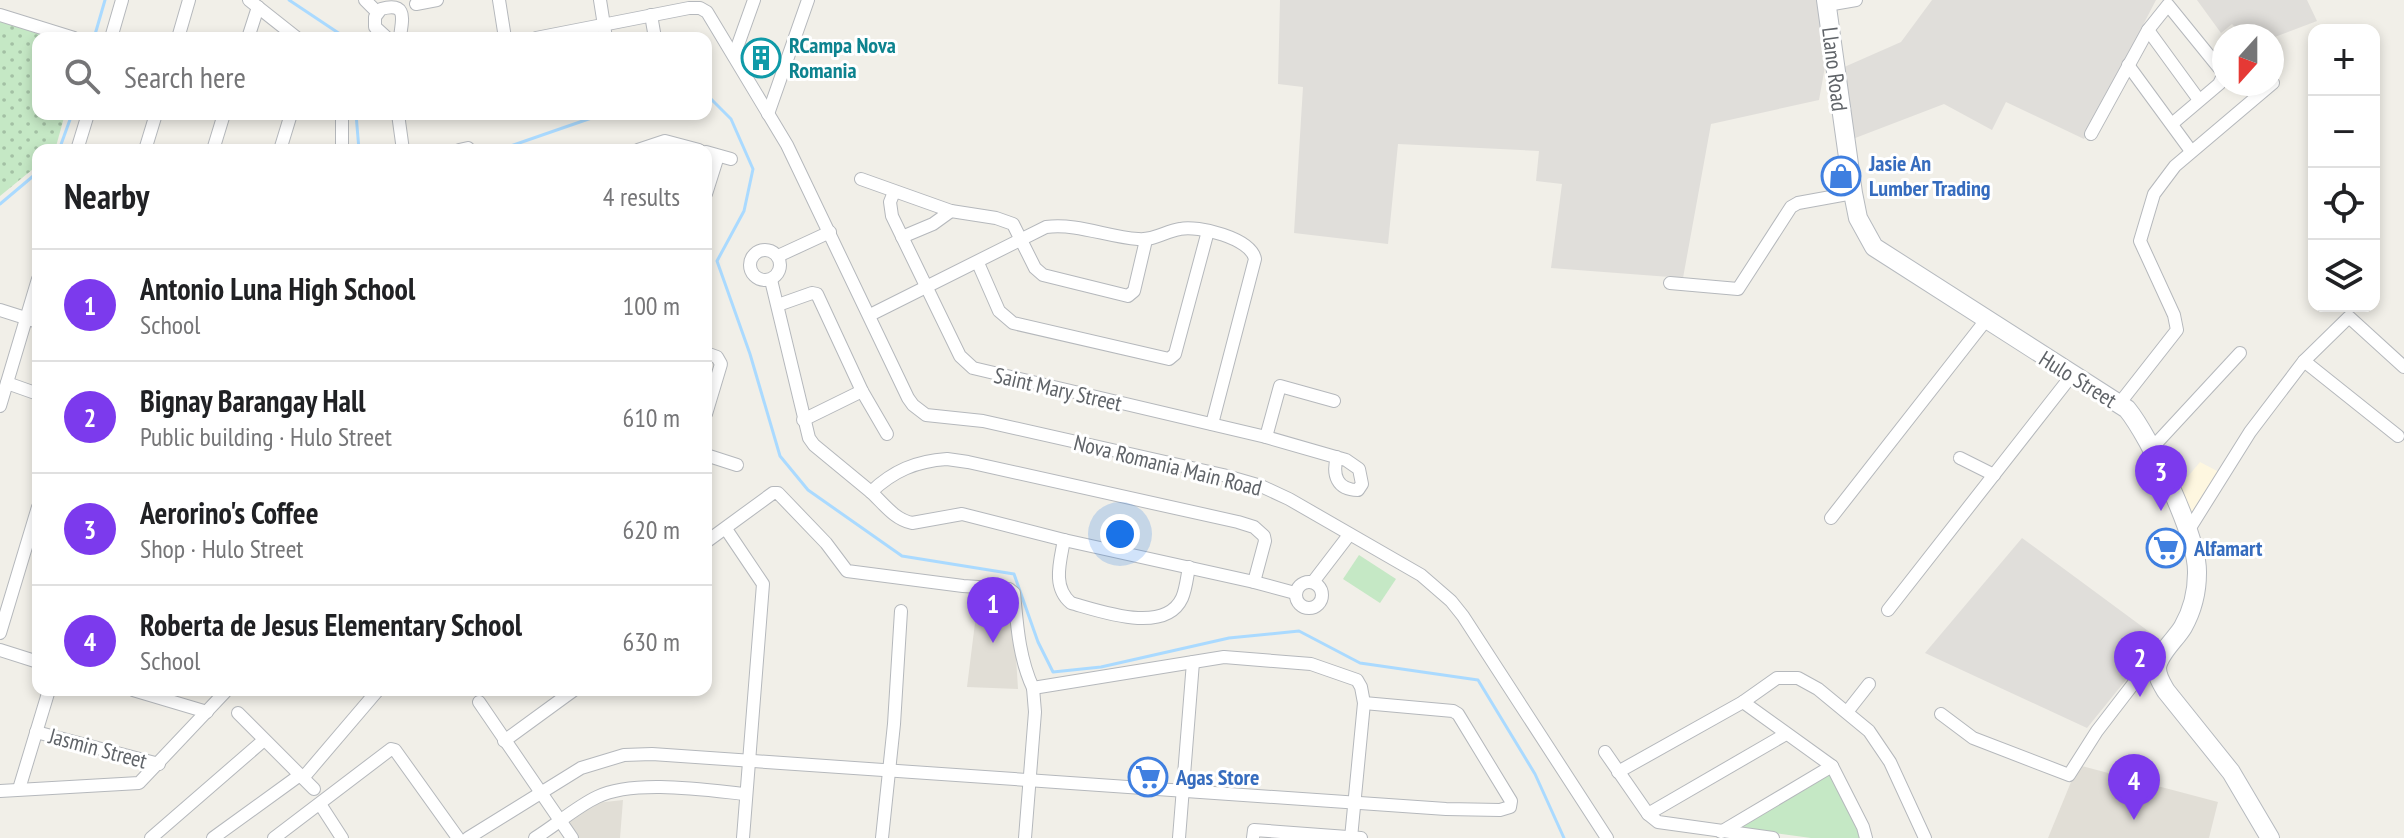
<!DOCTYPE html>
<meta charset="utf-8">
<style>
:root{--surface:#fff;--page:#f2f2f2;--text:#202124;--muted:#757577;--line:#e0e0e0;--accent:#7c3aed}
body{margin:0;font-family:"PT Sans Narrow",sans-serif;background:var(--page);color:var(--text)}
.controls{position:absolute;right:24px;top:24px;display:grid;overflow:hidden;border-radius:16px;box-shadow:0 4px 12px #0003}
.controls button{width:72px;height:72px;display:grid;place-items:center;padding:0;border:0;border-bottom:2px solid var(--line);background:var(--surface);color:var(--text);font:40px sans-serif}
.compass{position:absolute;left:2212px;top:24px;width:72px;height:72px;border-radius:50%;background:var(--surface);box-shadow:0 4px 12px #0003;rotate:201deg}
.you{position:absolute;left:1120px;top:534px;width:28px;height:28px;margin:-20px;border:6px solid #fff;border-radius:50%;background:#1a73e8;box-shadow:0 0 0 12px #1a73e833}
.badge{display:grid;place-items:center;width:52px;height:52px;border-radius:50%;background:var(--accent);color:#fff;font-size:26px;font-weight:700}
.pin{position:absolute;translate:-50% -66px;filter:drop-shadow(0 2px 4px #0008)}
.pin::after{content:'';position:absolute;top:42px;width:28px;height:24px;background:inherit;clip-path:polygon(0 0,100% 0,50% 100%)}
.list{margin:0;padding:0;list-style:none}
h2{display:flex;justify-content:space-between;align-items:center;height:104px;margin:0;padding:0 32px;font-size:34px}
h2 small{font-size:26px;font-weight:400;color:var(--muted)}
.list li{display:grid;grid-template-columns:52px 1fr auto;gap:24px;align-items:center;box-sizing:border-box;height:112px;padding:0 32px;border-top:2px solid var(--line)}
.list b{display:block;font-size:30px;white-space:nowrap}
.list p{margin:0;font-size:26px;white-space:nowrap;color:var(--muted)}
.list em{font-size:26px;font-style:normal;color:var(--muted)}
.icon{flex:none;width:44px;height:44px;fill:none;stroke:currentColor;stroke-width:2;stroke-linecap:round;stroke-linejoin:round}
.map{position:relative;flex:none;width:2404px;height:838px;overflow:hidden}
.search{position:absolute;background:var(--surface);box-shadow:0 4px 12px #0003;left:32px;top:32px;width:680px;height:88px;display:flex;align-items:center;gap:20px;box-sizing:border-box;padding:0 28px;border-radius:16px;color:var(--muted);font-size:30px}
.panel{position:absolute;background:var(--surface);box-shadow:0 4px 12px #0003;left:32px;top:144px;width:680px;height:552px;border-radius:16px}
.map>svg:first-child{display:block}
.commercial{fill:#fef7e0}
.industrial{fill:#e0deda}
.education{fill:#e1ded6}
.green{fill:#c5e8c5}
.park{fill:url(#park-dots)}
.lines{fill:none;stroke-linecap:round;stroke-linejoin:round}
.stream{stroke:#aadaff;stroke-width:3}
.street-casing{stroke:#b5b8bc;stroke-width:14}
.secondary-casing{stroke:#b6babf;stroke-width:20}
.street{stroke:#fff;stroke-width:12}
.secondary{stroke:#fff;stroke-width:18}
.labels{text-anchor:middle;stroke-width:6;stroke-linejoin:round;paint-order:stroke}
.culture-label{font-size:22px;font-weight:bold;fill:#0d838f;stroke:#fff;text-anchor:start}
.street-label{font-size:22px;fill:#5f6368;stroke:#fff}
.shop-label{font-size:22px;font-weight:bold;fill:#366cbe;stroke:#fff;text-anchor:start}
</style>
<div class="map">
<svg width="2404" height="838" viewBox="0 0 2404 838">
<defs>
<pattern id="park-dots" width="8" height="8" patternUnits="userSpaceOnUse" patternTransform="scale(2)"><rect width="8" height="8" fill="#c5e8c5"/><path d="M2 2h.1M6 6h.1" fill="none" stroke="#a3c0a4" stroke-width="1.8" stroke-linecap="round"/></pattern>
</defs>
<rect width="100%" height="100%" fill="#f1efe8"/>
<path class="commercial" d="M2200,462L2219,472L2190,521L2175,492Z"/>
<g class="industrial">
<path d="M1280,0H1821L1828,50L1819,100L1711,124L1683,278L1551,268L1562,184L1536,181L1539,151L1398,144L1388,244L1294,233L1303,87L1278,84Z"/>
<path d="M1932,0H2156L2084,139L2006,102L1992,130L1944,104L1850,140L1842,68L1901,42Z"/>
<path d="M2197,0H2307L2317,21L2272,38V36H2244L2232,24L2221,33Z"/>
<path d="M2022,538L2159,639L2087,728L1925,653Z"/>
</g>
<g class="education">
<path d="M1012,593L1018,689L967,687L978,599Z"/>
<path d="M2078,765L2218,802L2209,838H2048Z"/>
<path d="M623,800L620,838H576L567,822L596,803Z"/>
</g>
<g class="green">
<path d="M1359,555L1396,579L1380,603L1343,579Z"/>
<path d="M1832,772L1865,838H1811L1736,828Z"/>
</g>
<path class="park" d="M0,21L54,38H38V114H65L55,150H38V165L0,196Z"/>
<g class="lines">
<g class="stream">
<path d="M289,0L346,38"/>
<path d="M94,38L105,0"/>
<path d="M706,94L731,119L753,169L744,211L717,261L750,354L780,456L808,490L902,556L1014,574L1038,642L1053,672L1101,667L1229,638L1299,631L1360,663L1478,680L1535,774L1564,838"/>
<path d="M356,114L359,150"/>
<path d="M59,150L72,114"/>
<path d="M499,150L603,114"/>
<path d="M0,204L38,172"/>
</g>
<defs>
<g id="street">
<path d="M249,0L297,38"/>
<path d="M365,0L377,12"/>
<path d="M499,0L505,38"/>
<path d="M600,0L606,38"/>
<path d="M416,4L437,0"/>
<path d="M1827,5L1856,0"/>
<path d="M0,15L74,38"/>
<path d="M651,15L655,38"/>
<path d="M2148,30L2199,100"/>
<path d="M111,38L122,0"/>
<path d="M178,38L189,0"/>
<path d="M248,38L258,7"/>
<path d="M387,38L375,27V17L381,9C410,1 401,23 400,38"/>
<path d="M536,38L689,8H700L707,12L787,145L908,398L913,405L926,415L983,421L1223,475L1261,486L1289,499L1421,575L1451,601L1463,616L1607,838"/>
<path d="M734,56L754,0"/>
<path d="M2128,65L2191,151"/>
<path d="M398,114L403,150"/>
<path d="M768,114L808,0"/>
<path d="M2091,134L2148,30L2168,5L2224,74L2219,84L2173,123"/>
<path d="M77,150L88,114"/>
<path d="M145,150L156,114"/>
<path d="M213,150L224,114"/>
<path d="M280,150L291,114"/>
<path d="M342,150V114"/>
<path d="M459,150L468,148"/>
<path d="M638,150L665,141L699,150"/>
<path d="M706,152L731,159"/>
<path d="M861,179L951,211L996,218L1013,224L1035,268L1043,275L1128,296L1134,291L1146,240"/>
<path d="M894,192L890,202L892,216L960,356L973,368L1266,437L1346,460L1359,469L1362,484L1358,490C1337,490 1332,475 1337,457"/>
<path d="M706,194L718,156"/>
<path d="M902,237L933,224L951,211"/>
<circle cx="765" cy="265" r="15"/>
<path d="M778,256L830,232"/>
<path d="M978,263L999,311L1013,323L1169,359L1175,354L1208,231"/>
<path d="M771,280L809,438L814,445L871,492"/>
<path d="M1670,283L1738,289L1791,207L1798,203L1853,193"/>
<path d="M778,305L812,293L817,294L862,391L887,434"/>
<path d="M0,310L38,322"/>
<path d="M870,315L1046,227C1078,223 1107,237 1138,239C1153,241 1166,231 1180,229C1198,225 1251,238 1255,259L1212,424"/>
<path d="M706,353L717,357L721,364L706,414"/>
<path d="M2304,361L2398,436"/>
<path d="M7,383L38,394"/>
<path d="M2119,404L2177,330L2174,315L2140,241L2154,194L2175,166L2273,83"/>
<path d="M0,406L38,279"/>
<path d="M803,420L862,391"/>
<path d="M1266,437L1280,386L1334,401"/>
<path d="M2152,448L2240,353"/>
<path d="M706,455L737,465"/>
<path d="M1960,458L1994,475"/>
<path d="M947,459L968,462L1238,522L1254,527L1264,536L1265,541L1254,582L1064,540L962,514L912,523C894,519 884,504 871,492C893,471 916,461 947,459Z"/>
<path d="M1831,518L1986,320"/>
<path d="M726,529L763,584L743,838"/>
<path d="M2188,531L2250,432L2304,361L2349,317L2404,367"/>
<path d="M1064,540C1060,562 1052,587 1071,603C1100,611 1165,635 1182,598C1186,589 1187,577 1189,567"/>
<path d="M706,542L773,493H778L826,543L847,571L963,586L1009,589L1014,593C1017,625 1019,658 1033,688L1224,657L1311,664L1357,680L1361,687L1364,703L1351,838"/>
<path d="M1254,582L1295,593"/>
<path d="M1313,582L1349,535"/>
<circle cx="1309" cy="595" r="13"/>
<path d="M1888,610L2072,375"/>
<path d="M0,633L38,507"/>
<path d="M0,650L38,662"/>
<path d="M133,690L207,712"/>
<path d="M479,702L572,838"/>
<path d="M1743,702L1832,766"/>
<path d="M1847,712L1869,684"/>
<path d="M238,713L314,789"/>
<path d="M1941,714L1973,738L2069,775L2097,731L2144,670L2148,665L2158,662"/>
<path d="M36,732L159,764"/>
<path d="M504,741L574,690"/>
<path d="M1605,752L1648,814L1658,822L1773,838"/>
<path d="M1618,772L1743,702L1777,678H1798L1818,689L1869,731L1890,762L1925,838"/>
<path d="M303,778L378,690"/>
<path d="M19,789L49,690"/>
<path d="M0,791L139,783L227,690"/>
<path d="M320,804L342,838"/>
<path d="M1648,814L1786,734"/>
<path d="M1721,832L1832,766L1863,827L1866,838"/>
<path d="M151,838L264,740"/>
<path d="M213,838L300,775"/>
<path d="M274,838L391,749L395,750L458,838"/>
<path d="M468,838L581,768L624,755L652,754L1446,809L1500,810L1510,807L1511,801L1458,714L1453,711L1364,703"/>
<path d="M535,838C556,825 576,807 597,797C633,779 706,790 745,794"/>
<path d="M882,838L894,724L901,611"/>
<path d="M1025,838L1035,712L1033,688"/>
<path d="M1179,838L1193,662"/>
<path d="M1253,838L1254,830L1361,838"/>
</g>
<path id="secondary" d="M1826,0L1853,193L1858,218L1874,247L2127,409C2150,437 2198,537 2197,573C2197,591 2192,611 2183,627C2176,639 2158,654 2157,668C2157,677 2162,684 2166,691L2231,772L2270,838"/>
</defs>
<use href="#street" class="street-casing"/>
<use href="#secondary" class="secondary-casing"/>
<use href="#street" class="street"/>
<use href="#secondary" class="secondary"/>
</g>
<defs>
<symbol id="building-ring" viewBox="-11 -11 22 22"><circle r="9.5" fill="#fff" stroke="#0f9aa8" stroke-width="1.5"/><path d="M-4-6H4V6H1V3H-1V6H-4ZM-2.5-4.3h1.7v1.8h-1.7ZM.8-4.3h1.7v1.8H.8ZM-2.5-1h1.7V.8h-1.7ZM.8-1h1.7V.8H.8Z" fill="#0f9aa8"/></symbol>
<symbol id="shop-ring" viewBox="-11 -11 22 22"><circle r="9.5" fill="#fff" stroke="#3f7fe0" stroke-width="1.5"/><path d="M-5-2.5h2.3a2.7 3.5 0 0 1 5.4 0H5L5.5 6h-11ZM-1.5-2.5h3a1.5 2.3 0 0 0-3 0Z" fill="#3f7fe0"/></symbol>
<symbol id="supermarket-ring" viewBox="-11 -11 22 22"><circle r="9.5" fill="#fff" stroke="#3f7fe0" stroke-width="1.5"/><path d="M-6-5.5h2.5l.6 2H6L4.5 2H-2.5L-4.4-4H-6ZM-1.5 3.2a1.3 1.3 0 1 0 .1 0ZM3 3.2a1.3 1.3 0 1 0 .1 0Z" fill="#3f7fe0"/></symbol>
</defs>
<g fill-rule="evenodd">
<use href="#building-ring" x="739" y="36" width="44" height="44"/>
<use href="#shop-ring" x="1819" y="154" width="44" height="44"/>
<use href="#supermarket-ring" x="2144" y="526" width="44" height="44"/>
<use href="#supermarket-ring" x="1126" y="755" width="44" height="44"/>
</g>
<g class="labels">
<g class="culture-label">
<text x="789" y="53">RCampa Nova<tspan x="789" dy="25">Romania</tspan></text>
</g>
<g class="street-label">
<text transform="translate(1835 69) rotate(83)" y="8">Llano Road</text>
<text transform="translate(2078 379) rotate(32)" y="8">Hulo Street</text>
<text transform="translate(1058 389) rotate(13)" y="8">Saint Mary Street</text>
<text transform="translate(1168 465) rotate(14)" y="8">Nova Romania Main Road</text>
<text transform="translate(98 748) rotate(15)" y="8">Jasmin Street</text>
</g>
<g class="shop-label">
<text x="1869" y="171">Jasie An<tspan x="1869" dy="25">Lumber Trading</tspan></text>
<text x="2194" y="556">Alfamart</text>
<text x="1176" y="785">Agas Store</text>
</g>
</g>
</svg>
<div class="controls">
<button>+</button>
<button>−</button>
<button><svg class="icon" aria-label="locate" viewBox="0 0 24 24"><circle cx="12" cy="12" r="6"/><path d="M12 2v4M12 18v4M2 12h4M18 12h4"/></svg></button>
<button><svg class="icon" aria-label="layers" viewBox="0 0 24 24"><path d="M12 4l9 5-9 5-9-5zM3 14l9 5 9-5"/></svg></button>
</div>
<svg class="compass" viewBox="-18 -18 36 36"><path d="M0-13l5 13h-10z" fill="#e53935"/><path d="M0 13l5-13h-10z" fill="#757577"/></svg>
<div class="you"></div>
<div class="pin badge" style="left:993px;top:643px">1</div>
<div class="pin badge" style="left:2140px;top:697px">2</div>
<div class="pin badge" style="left:2161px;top:511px">3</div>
<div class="pin badge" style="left:2134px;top:820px">4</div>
<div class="search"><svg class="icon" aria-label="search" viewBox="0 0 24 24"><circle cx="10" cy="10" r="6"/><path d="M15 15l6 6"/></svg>Search here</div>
<section class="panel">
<h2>Nearby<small>4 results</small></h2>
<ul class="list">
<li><span class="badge">1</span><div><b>Antonio Luna High School</b><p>School</p></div><em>100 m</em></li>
<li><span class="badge">2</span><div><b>Bignay Barangay Hall</b><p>Public building · Hulo Street</p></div><em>610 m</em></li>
<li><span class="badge">3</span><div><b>Aerorino's Coffee</b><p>Shop · Hulo Street</p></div><em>620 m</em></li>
<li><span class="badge">4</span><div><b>Roberta de Jesus Elementary School</b><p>School</p></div><em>630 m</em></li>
</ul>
</section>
</div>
